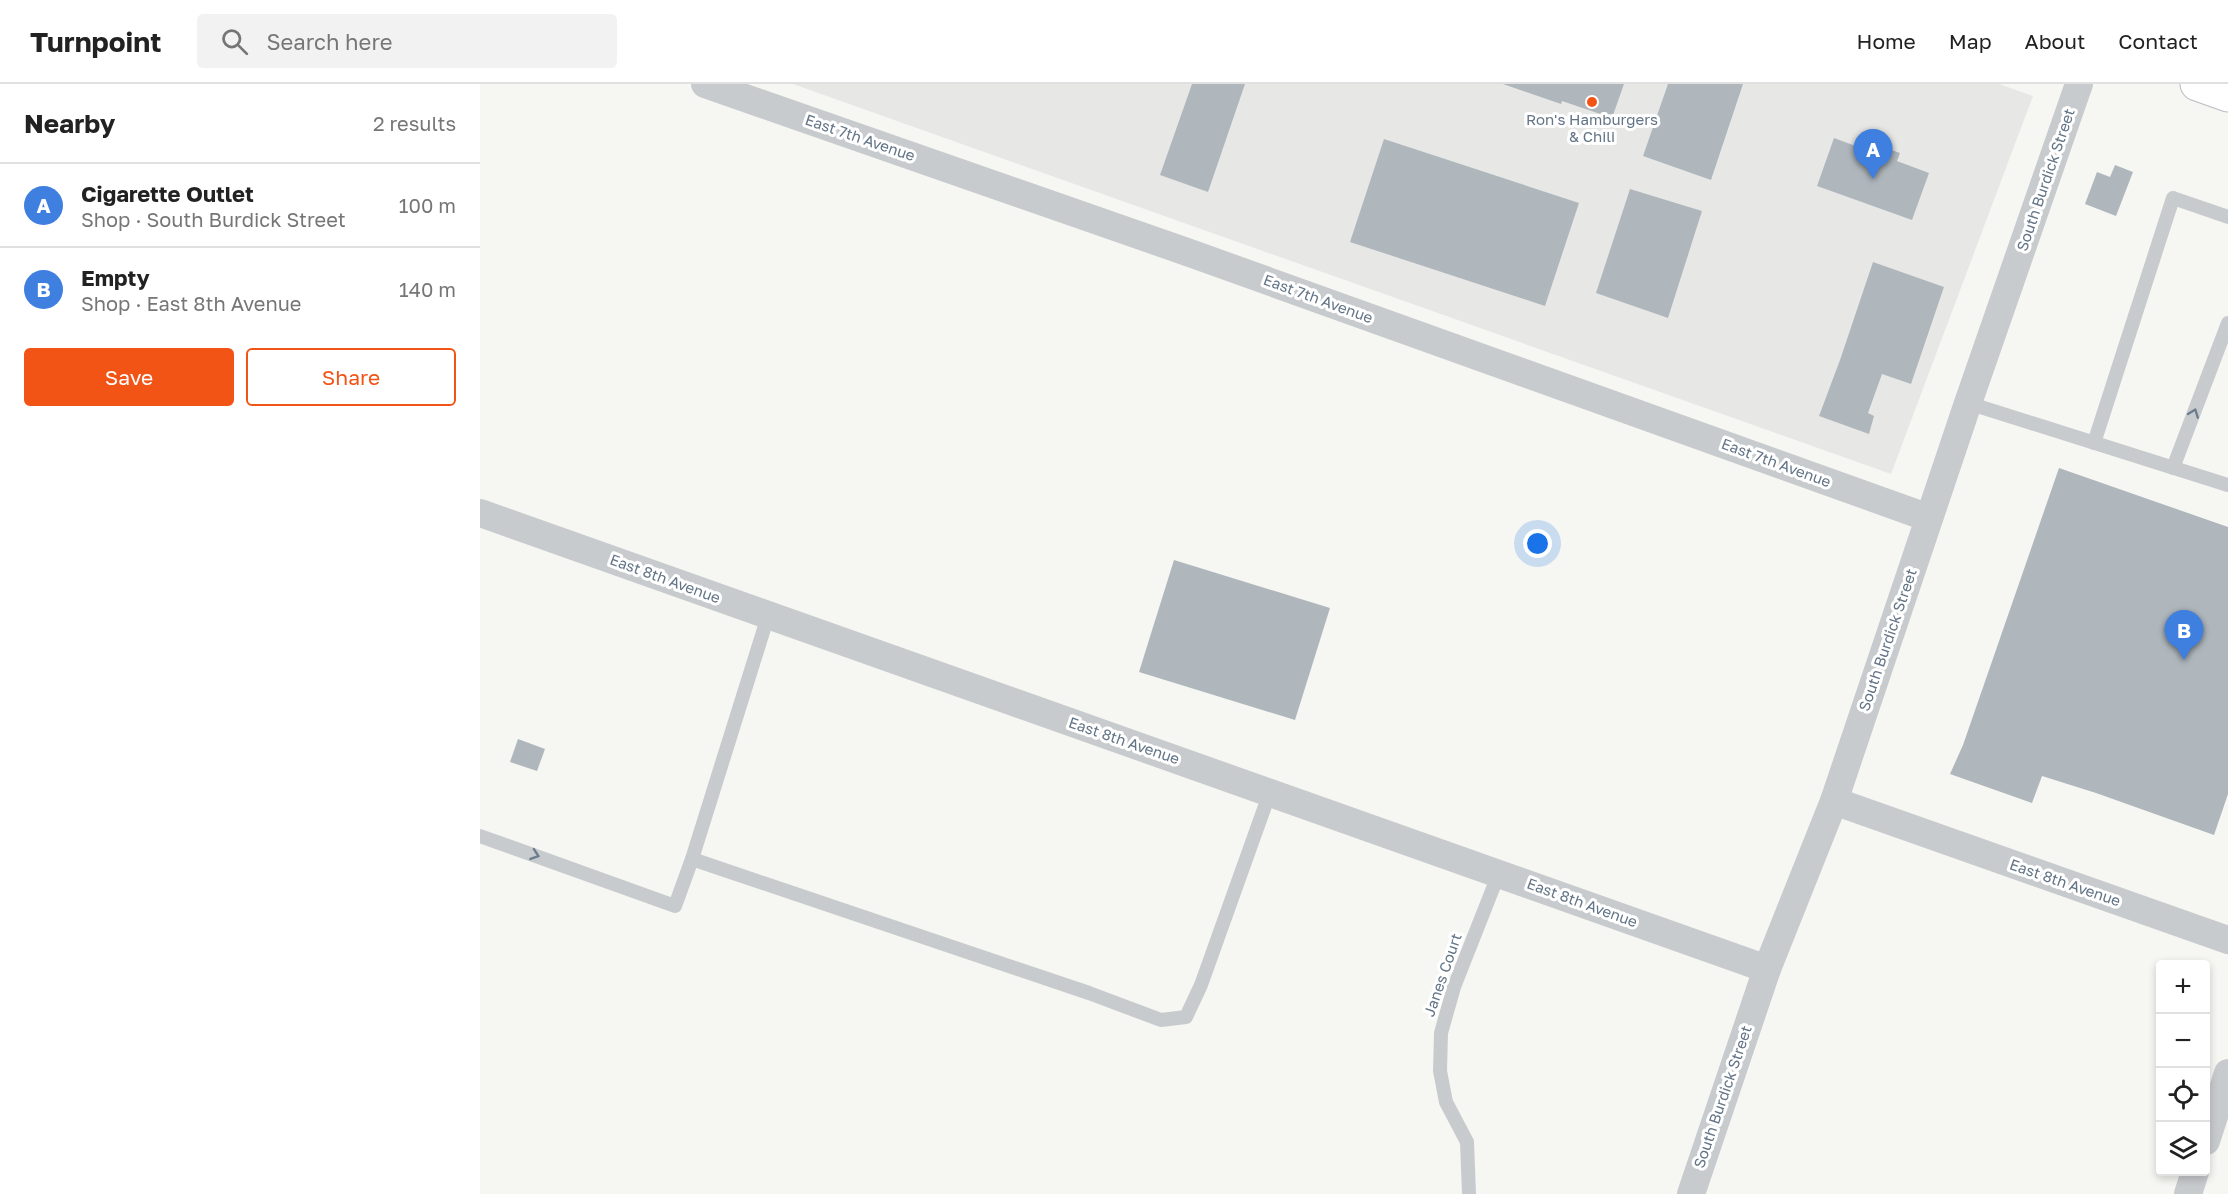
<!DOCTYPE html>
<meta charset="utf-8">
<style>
:root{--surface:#fff;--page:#f2f2f2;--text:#222;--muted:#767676;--line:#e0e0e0;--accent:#f25416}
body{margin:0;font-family:"Golos Text",sans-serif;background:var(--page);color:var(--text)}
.controls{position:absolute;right:18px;bottom:18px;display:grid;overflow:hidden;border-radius:6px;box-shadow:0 3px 9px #0003}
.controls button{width:54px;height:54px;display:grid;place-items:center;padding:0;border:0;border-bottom:2px solid var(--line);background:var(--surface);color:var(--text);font:30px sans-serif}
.you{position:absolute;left:1058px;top:460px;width:21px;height:21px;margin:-15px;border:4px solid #fff;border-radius:50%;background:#1a73e8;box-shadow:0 0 0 9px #1a73e833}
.badge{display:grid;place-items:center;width:39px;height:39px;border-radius:50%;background:var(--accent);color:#fff;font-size:20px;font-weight:700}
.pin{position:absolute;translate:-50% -50px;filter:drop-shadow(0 2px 3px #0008)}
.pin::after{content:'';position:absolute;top:32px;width:21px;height:18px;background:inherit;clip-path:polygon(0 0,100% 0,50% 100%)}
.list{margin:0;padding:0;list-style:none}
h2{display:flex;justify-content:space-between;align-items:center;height:78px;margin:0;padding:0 24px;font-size:26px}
h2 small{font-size:20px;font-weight:400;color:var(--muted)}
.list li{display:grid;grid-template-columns:39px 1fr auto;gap:18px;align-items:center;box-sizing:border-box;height:84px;padding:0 24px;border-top:2px solid var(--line)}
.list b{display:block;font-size:22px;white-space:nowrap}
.list p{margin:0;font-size:20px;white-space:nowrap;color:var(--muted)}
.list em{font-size:20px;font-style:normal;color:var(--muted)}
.actions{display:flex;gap:12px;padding:18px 24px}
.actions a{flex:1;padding:14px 0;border:2px solid var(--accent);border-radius:6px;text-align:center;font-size:21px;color:var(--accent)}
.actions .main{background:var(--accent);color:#fff}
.icon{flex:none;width:33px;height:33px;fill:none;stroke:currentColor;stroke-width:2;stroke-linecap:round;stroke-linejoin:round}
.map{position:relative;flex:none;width:1748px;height:1110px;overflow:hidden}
header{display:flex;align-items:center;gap:36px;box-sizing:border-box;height:84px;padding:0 30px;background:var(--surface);border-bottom:2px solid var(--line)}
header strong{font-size:28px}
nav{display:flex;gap:33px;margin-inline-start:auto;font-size:21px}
.search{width:420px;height:54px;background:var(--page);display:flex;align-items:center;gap:15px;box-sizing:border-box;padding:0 21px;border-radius:6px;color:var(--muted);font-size:22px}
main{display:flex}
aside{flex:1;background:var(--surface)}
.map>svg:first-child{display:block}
.built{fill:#e7e8e6}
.building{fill:#afb7bd}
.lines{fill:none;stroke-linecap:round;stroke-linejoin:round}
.primary-casing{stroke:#b8bcc0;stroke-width:35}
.service{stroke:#c8cbce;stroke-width:14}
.minor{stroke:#c8cbce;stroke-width:28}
.primary{stroke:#fff;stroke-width:33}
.oneway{stroke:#6c7d8d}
.poi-dot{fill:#f25416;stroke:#fff;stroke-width:2}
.labels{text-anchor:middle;stroke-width:6;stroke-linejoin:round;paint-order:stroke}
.poi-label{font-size:15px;fill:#627486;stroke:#fff}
.street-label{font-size:15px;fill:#627486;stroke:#fff}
</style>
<header>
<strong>Turnpoint</strong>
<div class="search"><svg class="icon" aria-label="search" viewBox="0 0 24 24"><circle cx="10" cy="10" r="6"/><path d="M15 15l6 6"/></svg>Search here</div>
<nav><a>Home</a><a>Map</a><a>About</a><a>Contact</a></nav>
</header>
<main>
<aside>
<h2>Nearby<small>2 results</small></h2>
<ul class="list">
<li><span class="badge" style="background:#3f7fe0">A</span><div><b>Cigarette Outlet</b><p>Shop · South Burdick Street</p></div><em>100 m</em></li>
<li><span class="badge" style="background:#3f7fe0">B</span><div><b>Empty</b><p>Shop · East 8th Avenue</p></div><em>140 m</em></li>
</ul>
<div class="actions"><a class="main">Save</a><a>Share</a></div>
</aside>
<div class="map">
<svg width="1748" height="1110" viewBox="0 0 1748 1110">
<rect width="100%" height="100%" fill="#f6f6f2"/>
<path class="built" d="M313,0H1519L1553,12L1411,390Z"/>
<g class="building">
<path d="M712,0H765L728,108L680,91Z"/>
<path d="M1023,0H1144L1132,34L1082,17L1081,20Z"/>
<path d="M1188,0H1263L1231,96L1163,72Z"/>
<path d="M1354,54L1392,68L1395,60L1420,69L1417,77L1449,89L1432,136L1337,102Z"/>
<path d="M904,55L1099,119L1065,222L870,158Z"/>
<path d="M1635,81L1653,88L1636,132L1605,120L1617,88L1630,93Z"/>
<path d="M1150,105L1222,127L1188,234L1116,209Z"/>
<path d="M1393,178L1464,203L1431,300L1402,290L1388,329L1394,332L1389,350L1339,332L1360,276Z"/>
<path d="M1579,384L1748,443V710L1734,751L1616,709L1562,692L1552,719L1470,690L1483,661Z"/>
<path d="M694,476L850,524L815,636L659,588Z"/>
<path d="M38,655L65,665L57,687L30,678Z"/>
</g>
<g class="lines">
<defs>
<path id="primary" d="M1717,0L1748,11"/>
</defs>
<use href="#primary" class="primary-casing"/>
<g class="service">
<path d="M1488,319L1748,401"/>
<path d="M1614,359L1693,114L1748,133"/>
<path d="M1693,384L1748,239"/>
<path d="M288,532L212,775L609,909L681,936L706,933L721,901L790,708"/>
<path d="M0,752L195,822L212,775"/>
<path d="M989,1110L987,1058L966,1018L960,987L961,949L974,903L1019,789"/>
</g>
<g class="minor">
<path d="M225,0L707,168L1449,434"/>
<path d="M0,429L1287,885"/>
<path d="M1354,717L1748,856"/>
<path d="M1726,1057L1748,989"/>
<path d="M1211,1110L1287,885L1354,717L1488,319L1599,0"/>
<path d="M1708,1110L1715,1088"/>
</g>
<use href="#primary" class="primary"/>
</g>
<defs><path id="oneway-chevron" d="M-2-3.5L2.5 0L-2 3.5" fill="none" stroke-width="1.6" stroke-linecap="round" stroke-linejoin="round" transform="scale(1.5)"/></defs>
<g class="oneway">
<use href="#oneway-chevron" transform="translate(1714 329) rotate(-69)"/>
<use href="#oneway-chevron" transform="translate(55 771) rotate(19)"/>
</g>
<circle class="poi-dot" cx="1112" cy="18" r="6"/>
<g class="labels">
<g class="poi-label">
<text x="1112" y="41">Ron's Hamburgers<tspan x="1112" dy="17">&amp; Chili</tspan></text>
</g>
<g class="street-label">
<text transform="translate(380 54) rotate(19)" y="5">East 7th Avenue</text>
<text transform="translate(1566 96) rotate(-71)" y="5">South Burdick Street</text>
<text transform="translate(838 215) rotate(20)" y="5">East 7th Avenue</text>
<text transform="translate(1296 379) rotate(20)" y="5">East 7th Avenue</text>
<text transform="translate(185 495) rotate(20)" y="5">East 8th Avenue</text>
<text transform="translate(1408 556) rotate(-71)" y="5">South Burdick Street</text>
<text transform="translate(644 657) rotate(19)" y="5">East 8th Avenue</text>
<text transform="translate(1585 799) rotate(19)" y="5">East 8th Avenue</text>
<text transform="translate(1102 819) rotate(20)" y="5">East 8th Avenue</text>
<text transform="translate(963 891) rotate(-71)" y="5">Janes Court</text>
<text transform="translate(1243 1013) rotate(-71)" y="5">South Burdick Street</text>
</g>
</g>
</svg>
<div class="controls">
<button>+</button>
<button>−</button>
<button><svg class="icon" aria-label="locate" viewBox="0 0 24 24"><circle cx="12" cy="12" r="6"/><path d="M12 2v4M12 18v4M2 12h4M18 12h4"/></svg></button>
<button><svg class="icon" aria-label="layers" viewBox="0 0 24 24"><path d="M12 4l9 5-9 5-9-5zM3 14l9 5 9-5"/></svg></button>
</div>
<div class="you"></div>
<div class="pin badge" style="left:1393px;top:95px;background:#3f7fe0">A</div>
<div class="pin badge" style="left:1704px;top:576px;background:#3f7fe0">B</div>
</div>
</main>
